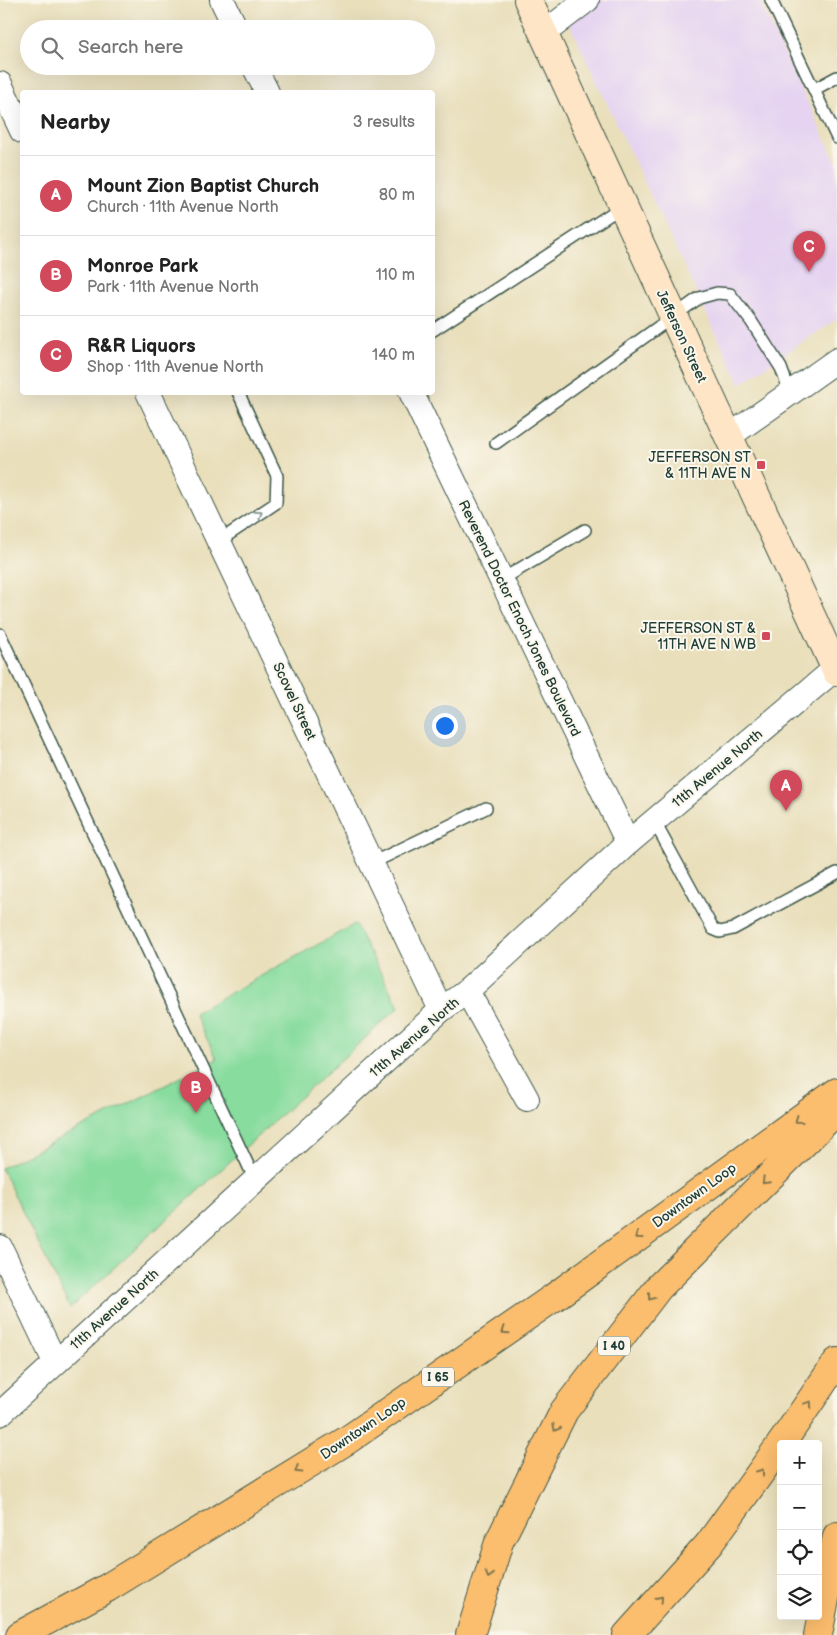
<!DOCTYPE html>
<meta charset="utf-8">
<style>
:root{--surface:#fff;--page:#f6f6f6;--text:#222;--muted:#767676;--line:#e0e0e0;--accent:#d1495b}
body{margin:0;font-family:"Balsamiq Sans",sans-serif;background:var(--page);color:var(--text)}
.controls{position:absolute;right:15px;bottom:15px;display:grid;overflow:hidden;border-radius:5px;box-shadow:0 5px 20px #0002}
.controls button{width:45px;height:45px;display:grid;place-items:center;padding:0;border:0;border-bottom:1px solid var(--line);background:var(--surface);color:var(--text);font:25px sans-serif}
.you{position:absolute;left:444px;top:725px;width:18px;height:18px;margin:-12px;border:4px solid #fff;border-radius:50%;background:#1a73e8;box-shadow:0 0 0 8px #1a73e833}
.badge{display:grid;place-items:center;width:32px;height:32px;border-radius:50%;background:var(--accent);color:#fff;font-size:16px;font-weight:700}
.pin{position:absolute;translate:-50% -41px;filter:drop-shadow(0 1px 2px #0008)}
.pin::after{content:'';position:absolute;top:26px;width:18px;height:15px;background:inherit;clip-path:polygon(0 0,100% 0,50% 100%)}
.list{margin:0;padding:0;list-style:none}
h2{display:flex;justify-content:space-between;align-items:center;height:65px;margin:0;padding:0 20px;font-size:21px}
h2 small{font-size:16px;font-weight:400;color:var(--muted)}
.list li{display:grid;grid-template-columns:32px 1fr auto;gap:15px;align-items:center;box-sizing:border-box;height:80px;padding:0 20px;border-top:1px solid var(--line)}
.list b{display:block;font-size:19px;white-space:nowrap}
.list p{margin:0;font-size:16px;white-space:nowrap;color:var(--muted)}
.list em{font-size:16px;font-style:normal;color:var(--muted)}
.icon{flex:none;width:28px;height:28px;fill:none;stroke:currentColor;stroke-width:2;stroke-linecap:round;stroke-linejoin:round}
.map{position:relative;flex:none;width:837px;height:1635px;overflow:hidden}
.search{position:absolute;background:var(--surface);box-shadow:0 5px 20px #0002;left:20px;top:20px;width:415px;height:55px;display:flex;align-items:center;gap:12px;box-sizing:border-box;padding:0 18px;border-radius:28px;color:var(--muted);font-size:19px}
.panel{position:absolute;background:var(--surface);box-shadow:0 5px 20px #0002;left:20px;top:90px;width:415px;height:305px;border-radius:5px}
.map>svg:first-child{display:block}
.built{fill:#e5d3f1}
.green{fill:#87dc9e;stroke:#538c69}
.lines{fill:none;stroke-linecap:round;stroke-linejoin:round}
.service-casing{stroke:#3d5548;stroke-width:14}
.minor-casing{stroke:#3d5548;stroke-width:26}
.secondary-casing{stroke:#3d5548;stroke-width:30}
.motorway-casing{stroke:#3d5548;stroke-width:30}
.service{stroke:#fff;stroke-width:11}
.minor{stroke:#fff;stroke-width:24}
.secondary{stroke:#fde5c5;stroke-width:28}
.motorway{stroke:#fbbd6e;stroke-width:28}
.oneway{stroke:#8f9e9a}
.oneway2{stroke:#82774e}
.poi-dot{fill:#d1495b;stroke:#fbf7ec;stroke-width:2}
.labels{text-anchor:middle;stroke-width:4;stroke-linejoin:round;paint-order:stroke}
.shield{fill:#fbf7ec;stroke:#61756b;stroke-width:1}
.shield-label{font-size:12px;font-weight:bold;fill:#1f3d34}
.street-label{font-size:14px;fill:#1f3d34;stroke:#fbf7ec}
.poi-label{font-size:14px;fill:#1f3d34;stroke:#fbf7ec;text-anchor:end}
</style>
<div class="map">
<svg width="837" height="1635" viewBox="0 0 837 1635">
<rect width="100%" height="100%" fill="#fbf7ec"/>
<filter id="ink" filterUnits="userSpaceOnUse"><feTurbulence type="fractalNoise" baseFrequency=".02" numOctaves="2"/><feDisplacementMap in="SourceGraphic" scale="10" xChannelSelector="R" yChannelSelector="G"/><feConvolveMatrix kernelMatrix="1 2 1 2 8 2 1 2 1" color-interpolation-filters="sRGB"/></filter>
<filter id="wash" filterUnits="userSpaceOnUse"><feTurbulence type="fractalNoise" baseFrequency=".0096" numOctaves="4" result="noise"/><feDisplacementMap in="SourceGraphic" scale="20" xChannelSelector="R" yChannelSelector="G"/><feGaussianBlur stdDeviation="1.12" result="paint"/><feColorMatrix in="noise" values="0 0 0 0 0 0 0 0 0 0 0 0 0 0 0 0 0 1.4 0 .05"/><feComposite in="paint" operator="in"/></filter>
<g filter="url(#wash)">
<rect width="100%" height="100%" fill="#e9dfbb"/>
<path class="built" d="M558,0H759L837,164V319L740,384Z"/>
<path class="green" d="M355,924L399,1007L70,1308L1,1168L217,1059L194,1013Z"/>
</g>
<g filter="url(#ink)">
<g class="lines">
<defs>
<g id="service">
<path d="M771,0L837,138"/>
<path d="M815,89L837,77"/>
<path d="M432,331L623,206"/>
<path d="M496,443L699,298L717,293L730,294L751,321L781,368L790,393"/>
<path d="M219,541L276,503L277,476L238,392"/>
<path d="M501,580L585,530"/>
<path d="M0,634L255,1180"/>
<path d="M654,821L713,929L720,932L733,929L837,873"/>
<path d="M372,863L486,808"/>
</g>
<g id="minor">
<path d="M222,0L236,29"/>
<path d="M544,33L587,0"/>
<path d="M254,66L267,92"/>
<path d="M0,84L22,131"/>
<path d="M148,392L441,1010"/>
<path d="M411,392L628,843"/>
<path d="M728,437L837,360"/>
<path d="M467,991L527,1099"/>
<path d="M0,1247L55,1362"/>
<path d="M0,1414L441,1010L467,991L628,843L835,669"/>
</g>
<path id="secondary" d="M528,0L837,672"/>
<g id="motorway">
<path d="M781,1444L837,1362"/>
<path d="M20,1635L107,1588L349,1439L553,1298L837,1092"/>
<path d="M470,1635L499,1542L564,1411L659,1287L837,1110"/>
<path d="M627,1635L709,1544L781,1444"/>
<path d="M818,1635L837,1536"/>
</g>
</defs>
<use href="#service" class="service-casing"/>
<use href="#minor" class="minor-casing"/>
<use href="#secondary" class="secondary-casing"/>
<use href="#motorway" class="motorway-casing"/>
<use href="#service" class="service"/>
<use href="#minor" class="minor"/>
<use href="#secondary" class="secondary"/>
<use href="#motorway" class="motorway"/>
</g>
<defs><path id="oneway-chevron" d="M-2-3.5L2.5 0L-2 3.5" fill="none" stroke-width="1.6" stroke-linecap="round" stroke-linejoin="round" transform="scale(1.25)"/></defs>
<use class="oneway" href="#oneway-chevron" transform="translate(259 514) rotate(-33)"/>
<g class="oneway2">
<use href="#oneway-chevron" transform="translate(798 1120) rotate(144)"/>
<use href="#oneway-chevron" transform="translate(765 1181) rotate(135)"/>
<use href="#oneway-chevron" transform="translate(638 1236) rotate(144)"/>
<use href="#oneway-chevron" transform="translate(651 1297) rotate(127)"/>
<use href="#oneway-chevron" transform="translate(505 1331) rotate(145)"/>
<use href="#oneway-chevron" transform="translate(809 1404) rotate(-56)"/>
<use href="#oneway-chevron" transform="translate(556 1428) rotate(117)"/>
<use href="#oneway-chevron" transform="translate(298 1470) rotate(148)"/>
<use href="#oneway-chevron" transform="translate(761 1472) rotate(-54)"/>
<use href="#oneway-chevron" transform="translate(489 1575) rotate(107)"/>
<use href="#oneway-chevron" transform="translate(660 1599) rotate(-48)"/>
</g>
</g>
<g class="poi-dot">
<rect x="756" y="460" width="10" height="10" rx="2.5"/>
<rect x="761" y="631" width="10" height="10" rx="2.5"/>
</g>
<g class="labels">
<g class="shield">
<rect x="598" y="1336.5" width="32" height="19" rx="4"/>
<rect x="422" y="1367.5" width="32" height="19" rx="4"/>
</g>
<g class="shield-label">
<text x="614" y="1350">I 40</text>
<text x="438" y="1381">I 65</text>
</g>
<g class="street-label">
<text transform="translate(682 336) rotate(65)" y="5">Jefferson Street</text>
<text transform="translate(520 618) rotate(64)" y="5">Reverend Doctor Enoch Jones Boulevard</text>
<text transform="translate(295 701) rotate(65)" y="5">Scovel Street</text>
<text transform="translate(717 768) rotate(-40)" y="5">11th Avenue North</text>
<text transform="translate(414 1037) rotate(-41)" y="5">11th Avenue North</text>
<text transform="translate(694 1195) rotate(-36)" y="5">Downtown Loop</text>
<text transform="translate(114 1309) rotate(-42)" y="5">11th Avenue North</text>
<text transform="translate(363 1428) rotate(-34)" y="5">Downtown Loop</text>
</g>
<g class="poi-label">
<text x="751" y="462">JEFFERSON ST<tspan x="751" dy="16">&amp; 11TH AVE N</tspan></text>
<text x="756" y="633">JEFFERSON ST &amp;<tspan x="756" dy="16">11TH AVE N WB</tspan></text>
</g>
</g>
</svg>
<div class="controls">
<button>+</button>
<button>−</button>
<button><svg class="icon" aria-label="locate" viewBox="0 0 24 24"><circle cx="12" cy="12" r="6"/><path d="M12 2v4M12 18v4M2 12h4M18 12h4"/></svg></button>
<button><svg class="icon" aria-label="layers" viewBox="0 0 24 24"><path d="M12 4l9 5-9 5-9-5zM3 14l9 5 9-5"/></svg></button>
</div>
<div class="you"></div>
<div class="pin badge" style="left:786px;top:811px">A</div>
<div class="pin badge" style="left:196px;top:1113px">B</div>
<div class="pin badge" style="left:809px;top:272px">C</div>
<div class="search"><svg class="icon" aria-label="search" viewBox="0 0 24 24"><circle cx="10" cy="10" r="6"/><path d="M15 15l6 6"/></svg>Search here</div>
<section class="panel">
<h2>Nearby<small>3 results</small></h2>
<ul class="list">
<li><span class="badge">A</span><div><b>Mount Zion Baptist Church</b><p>Church · 11th Avenue North</p></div><em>80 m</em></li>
<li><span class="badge">B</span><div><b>Monroe Park</b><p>Park · 11th Avenue North</p></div><em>110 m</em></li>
<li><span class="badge">C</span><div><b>R&amp;R Liquors</b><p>Shop · 11th Avenue North</p></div><em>140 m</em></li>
</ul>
</section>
</div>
